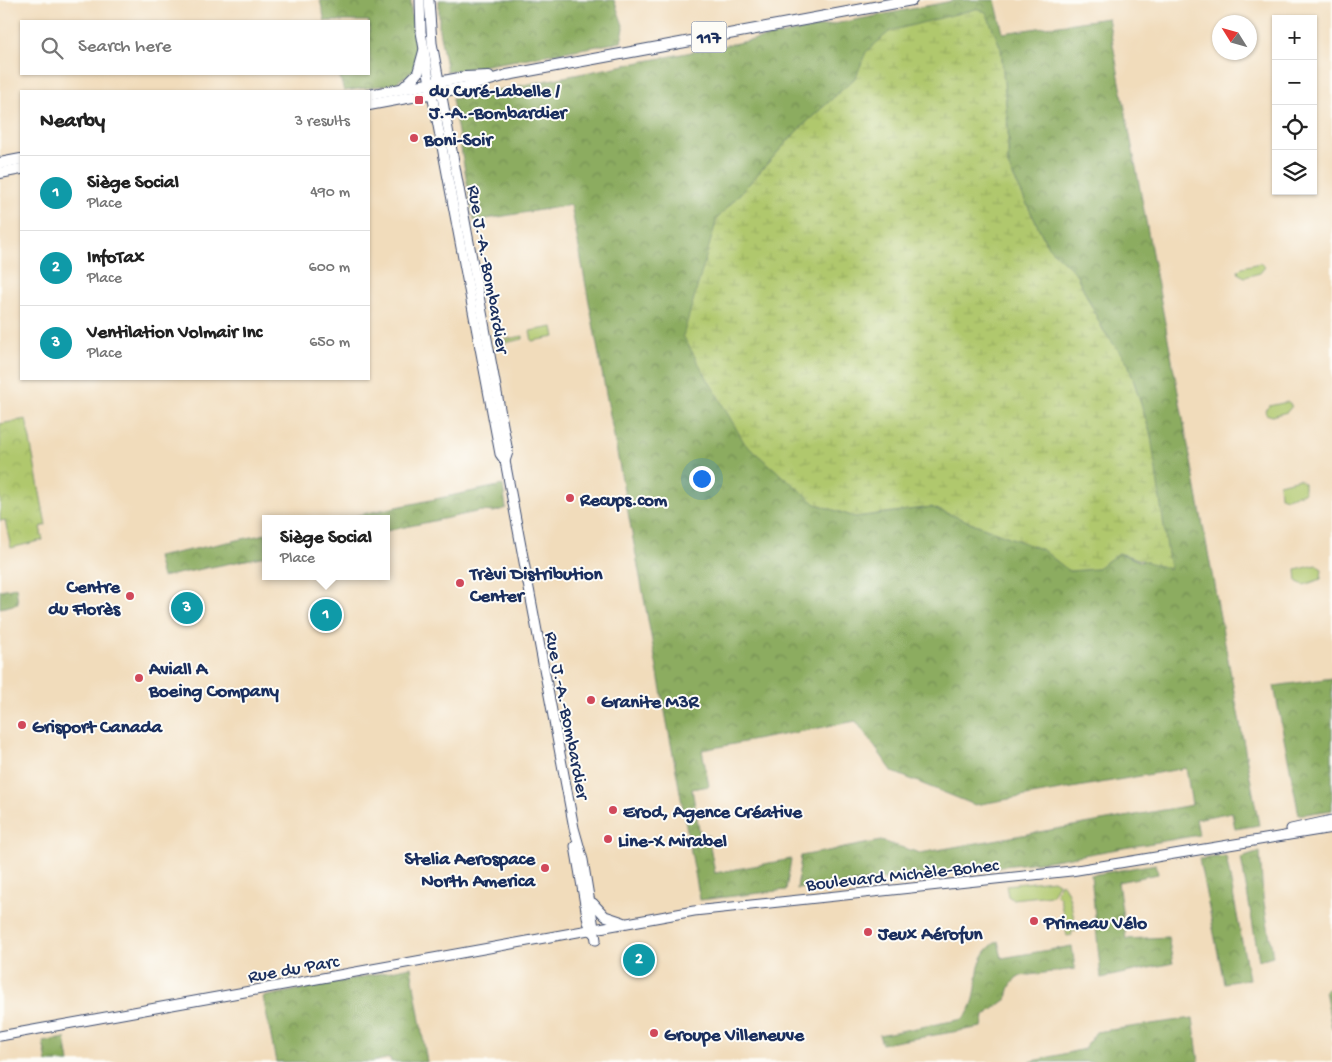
<!DOCTYPE html>
<meta charset="utf-8">
<style>
:root{--surface:#fff;--page:#f2f2f2;--text:#222;--muted:#767676;--line:#e0e0e0;--accent:#2563eb}
body{margin:0;font-family:"Gochi Hand",sans-serif;background:var(--page);color:var(--text)}
.controls{position:absolute;right:15px;top:15px;display:grid;overflow:hidden;border-radius:0px;box-shadow:0 1px 4px #0004}
.controls button{width:45px;height:45px;display:grid;place-items:center;padding:0;border:0;border-bottom:1px solid var(--line);background:var(--surface);color:var(--text);font:25px sans-serif}
.compass{position:absolute;left:1212px;top:15px;width:45px;height:45px;border-radius:50%;background:var(--surface);box-shadow:0 1px 4px #0004;rotate:307deg}
.you{position:absolute;left:701px;top:478px;width:18px;height:18px;margin:-12px;border:4px solid #fff;border-radius:50%;background:#1a73e8;box-shadow:0 0 0 8px #1a73e833}
.badge{display:grid;place-items:center;width:32px;height:32px;border-radius:50%;background:var(--accent);color:#fff;font-size:16px;font-weight:700}
.pin{position:absolute;translate:-50% -50%;border:2px solid #fff;box-shadow:0 1px 5px #0006}
.popup{position:absolute;left:262px;top:515px;width:128px;height:65px;box-sizing:border-box;display:grid;place-content:center;border-radius:0px;background:var(--surface);filter:drop-shadow(0 1px 4px #0005);font-size:16px;white-space:nowrap;color:var(--muted)}
.popup b{font-size:19px;color:var(--text)}
.popup::after{content:'';position:absolute;left:50%;top:100%;margin-left:-10px;border:10px solid transparent;border-top-color:var(--surface)}
.list{margin:0;padding:0;list-style:none}
h2{display:flex;justify-content:space-between;align-items:center;height:65px;margin:0;padding:0 20px;font-size:21px}
h2 small{font-size:16px;font-weight:400;color:var(--muted)}
.list li{display:grid;grid-template-columns:32px 1fr auto;gap:15px;align-items:center;box-sizing:border-box;height:75px;padding:0 20px;border-top:1px solid var(--line)}
.list b{display:block;font-size:19px;white-space:nowrap}
.list p{margin:0;font-size:16px;white-space:nowrap;color:var(--muted)}
.list em{font-size:16px;font-style:normal;color:var(--muted)}
.icon{flex:none;width:28px;height:28px;fill:none;stroke:currentColor;stroke-width:2;stroke-linecap:round;stroke-linejoin:round}
.map{position:relative;flex:none;width:1332px;height:1062px;overflow:hidden}
.search{position:absolute;background:var(--surface);box-shadow:0 1px 4px #0004;left:20px;top:20px;width:350px;height:55px;display:flex;align-items:center;gap:12px;box-sizing:border-box;padding:0 18px;border-radius:0px;color:var(--muted);font-size:19px}
.panel{position:absolute;background:var(--surface);box-shadow:0 1px 4px #0004;left:20px;top:90px;width:350px;height:290px;border-radius:0px}
.map>svg:first-child{display:block}
.green{fill:#b0c86d;stroke:#667c66}
.forest{fill:url(#forest-crowns);stroke:#546e5f;fill-rule:evenodd}
.wetland{fill:url(#wetland-marsh);stroke:#667c66}
.park{fill:url(#park-crowns);stroke:#667c66}
.lines{fill:none;stroke-linecap:round;stroke-linejoin:round}
.secondary-casing{stroke:#3b496c;stroke-width:11}
.primary-casing{stroke:#3b496c;stroke-width:12}
.secondary{stroke:#fff;stroke-width:9}
.primary{stroke:#fff;stroke-width:10}
.poi-dot{fill:#d1495b;stroke:#fdfcf7;stroke-width:2}
.labels{text-anchor:middle;stroke-width:4;stroke-linejoin:round;paint-order:stroke}
.shield{fill:#fdfcf7;stroke:#5f6c8c;stroke-width:1}
.shield-label{font-size:18px;font-weight:bold;fill:#1b2f5e}
.poi-label{font-size:19px;font-weight:bold;fill:#1b2f5e;stroke:#fdfcf7;text-anchor:start}
.street-label{font-size:19px;fill:#1b2f5e;stroke:#fdfcf7}
</style>
<div class="map">
<svg width="1332" height="1062" viewBox="0 0 1332 1062">
<defs>
<pattern id="forest-crowns" width="20" height="18" patternUnits="userSpaceOnUse" patternTransform="scale(1.25)"><rect width="20" height="18" fill="#8cac60"/><path d="M2 6a3 3 0 1 1 6 0M12 15a3 3 0 1 1 6 0" fill="none" stroke="#728c52"/></pattern>
<pattern id="wetland-marsh" width="20" height="14" patternUnits="userSpaceOnUse" patternTransform="scale(1.25)"><rect width="20" height="14" fill="#b0c86d"/><path d="M1 5h8M5 5V1M11 12h8M15 12V8" fill="none" stroke="#97ac61"/></pattern>
<pattern id="park-crowns" width="20" height="18" patternUnits="userSpaceOnUse" patternTransform="scale(1.25)"><rect width="20" height="18" fill="#b0c86d"/><path d="M2 6a3 3 0 1 1 6 0M12 15a3 3 0 1 1 6 0" fill="none" stroke="#97ac61"/></pattern>
</defs>
<rect width="100%" height="100%" fill="#fdfcf7"/>
<filter id="ink" filterUnits="userSpaceOnUse"><feTurbulence type="fractalNoise" baseFrequency=".02" numOctaves="2"/><feDisplacementMap in="SourceGraphic" scale="10" xChannelSelector="R" yChannelSelector="G"/><feConvolveMatrix kernelMatrix="1 2 1 2 8 2 1 2 1" color-interpolation-filters="sRGB"/></filter>
<filter id="wash" filterUnits="userSpaceOnUse"><feTurbulence type="fractalNoise" baseFrequency=".0096" numOctaves="4" result="noise"/><feDisplacementMap in="SourceGraphic" scale="20" xChannelSelector="R" yChannelSelector="G"/><feGaussianBlur stdDeviation="1.12" result="paint"/><feColorMatrix in="noise" values="0 0 0 0 0 0 0 0 0 0 0 0 0 0 0 0 0 1.4 0 .05"/><feComposite in="paint" operator="in"/></filter>
<g filter="url(#wash)">
<rect width="100%" height="100%" fill="#f1dcbb"/>
<g class="green">
<path d="M1260,263L1265,267L1260,273L1245,277L1239,274L1238,271L1242,267Z"/>
<path d="M553,327L555,337L532,341L530,331Z"/>
<path d="M523,336V339L495,345V341Z"/>
<path d="M1287,402L1292,406L1287,412L1272,416L1266,414L1265,410L1269,406Z"/>
<path d="M1299,479L1304,483V493L1286,498L1280,496L1279,484Z"/>
<path d="M1316,565L1322,569L1321,579L1304,585L1297,582L1296,570Z"/>
<path d="M1053,880L1058,883L1052,895L1012,899L1008,896L1006,885Z"/>
<path d="M1061,883C1070,887 1074,920 1076,931L1071,932L1072,935L1067,936L1060,898L1056,894Z"/>
</g>
<g class="forest">
<path d="M320,0H411C410,24 419,48 413,71L394,84L344,91L339,74H369V21H325Z"/>
<path d="M439,0H614L624,28L621,42L447,72L439,30Z"/>
<path d="M957,0H995L1003,33L1108,18L1259,825L1235,829L1232,812L1196,819L1199,835L1048,861L797,889L801,856L881,841L920,853L1192,805L1186,768L975,805L893,772L856,721L702,750L709,786L692,789L700,836L708,835L715,873L791,859L786,890L700,900L571,205L474,221L452,99ZM1001,49L1008,128V166L1048,247L1075,272L1103,330L1128,363L1151,436L1142,562L1119,553L1096,569L1069,571L1043,550L931,507L855,517L816,504L717,219L797,131L856,77Z"/>
<path d="M503,485L506,508L494,512L481,511L386,531V519H339Z"/>
<path d="M266,534V556L162,577L157,557Z"/>
<path d="M16,587L18,604L0,608V590Z"/>
<path d="M1332,678V810L1299,815L1274,686Z"/>
<path d="M1260,852L1263,897L1273,956L1259,960L1241,858Z"/>
<path d="M1226,856L1249,979L1224,983L1199,859Z"/>
<path d="M1156,864L1158,874L1118,882L1126,939L1168,937L1173,963L1101,978L1091,875Z"/>
<path d="M998,941L1002,958L1072,946L1075,969L1021,976C1010,982 1009,988 1007,999L984,1016L982,1027L882,1044L879,1035L963,1019C987,994 965,961 998,941Z"/>
<path d="M411,967L427,1062H391L390,1058L371,1062H276L263,997Z"/>
<path d="M1332,988V1029L1325,990Z"/>
<path d="M1193,1018L1199,1062H1029L1084,1049L1096,1032Z"/>
<path d="M65,1038L69,1062H47L43,1042Z"/>
</g>
<path class="wetland" d="M976,9L986,12L1001,49L1008,128V166L1048,247L1075,272L1103,330L1128,363L1151,436L1170,569L1119,553L1096,569L1069,571L1043,550L931,507L855,517L816,504L745,444L683,336L717,219L797,131L856,77L866,52L890,31Z"/>
<path class="park" d="M26,419L46,525L40,527L43,540L11,548L5,520L0,521V424Z"/>
</g>
<g filter="url(#ink)">
<g class="lines">
<defs>
<g id="secondary">
<path d="M420,0L421,32L429,78L500,454L505,461L574,828L583,860L596,940"/>
<path d="M429,0L432,43L508,452L505,461"/>
<path d="M1291,829L1332,820"/>
<path d="M575,846L588,922L593,933"/>
<path d="M593,903L605,916L623,922"/>
<path d="M0,1036L694,911L1071,871L1332,828"/>
</g>
<g id="primary">
<path d="M403,88L418,73L424,51"/>
<path d="M369,95L465,77L489,76"/>
<path d="M369,105L466,87L507,75L912,0"/>
<path d="M0,163L21,159"/>
<path d="M0,173L21,169"/>
</g>
</defs>
<use href="#secondary" class="secondary-casing"/>
<use href="#primary" class="primary-casing"/>
<use href="#secondary" class="secondary"/>
<use href="#primary" class="primary"/>
</g>
</g>
<g class="poi-dot">
<rect x="414" y="95" width="10" height="10" rx="2.5"/>
<circle cx="414" cy="138" r="5"/>
<circle cx="570" cy="498" r="5"/>
<circle cx="460" cy="583" r="5"/>
<circle cx="130" cy="596" r="5"/>
<circle cx="139" cy="678" r="5"/>
<circle cx="591" cy="700" r="5"/>
<circle cx="22" cy="725" r="5"/>
<circle cx="613" cy="810" r="5"/>
<circle cx="608" cy="839" r="5"/>
<circle cx="545" cy="868" r="5"/>
<circle cx="1034" cy="921" r="5"/>
<circle cx="868" cy="932" r="5"/>
<circle cx="654" cy="1033" r="5"/>
</g>
<g class="labels">
<rect class="shield" x="691.5" y="21.5" width="35" height="31" rx="4"/>
<g class="shield-label">
<text x="709" y="43">117</text>
</g>
<g class="poi-label">
<text x="429" y="96">du Curé-Labelle /<tspan x="429" dy="22">J.-A.-Bombardier</tspan></text>
<text x="424" y="145">Boni-Soir</text>
<text x="580" y="505">Recups.com</text>
<text x="470" y="579">Trèvi Distribution<tspan x="470" dy="22">Center</tspan></text>
<text x="120" y="592" text-anchor="end">Centre<tspan x="120" dy="22">du Florès</tspan></text>
<text x="149" y="674">Aviall A<tspan x="149" dy="22">Boeing Company</tspan></text>
<text x="601" y="707">Granite M3R</text>
<text x="32" y="732">Grisport Canada</text>
<text x="623" y="817">Erod, Agence Créative</text>
<text x="618" y="846">Line-X Mirabel</text>
<text x="535" y="864" text-anchor="end">Stelia Aerospace<tspan x="535" dy="22">North America</tspan></text>
<text x="1044" y="928">Primeau Vélo</text>
<text x="878" y="939">Jeux Aérofun</text>
<text x="664" y="1040">Groupe Villeneuve</text>
</g>
<g class="street-label">
<text transform="translate(490 269) rotate(80)" y="7">Rue J.-A.-Bombardier</text>
<text transform="translate(569 715) rotate(79)" y="7">Rue J.-A.-Bombardier</text>
<text transform="translate(902 873) rotate(-6)" y="7">Boulevard Michèle-Bohec</text>
<text transform="translate(293 967) rotate(-10)" y="7">Rue du Parc</text>
</g>
</g>
</svg>
<div class="controls">
<button>+</button>
<button>−</button>
<button><svg class="icon" aria-label="locate" viewBox="0 0 24 24"><circle cx="12" cy="12" r="6"/><path d="M12 2v4M12 18v4M2 12h4M18 12h4"/></svg></button>
<button><svg class="icon" aria-label="layers" viewBox="0 0 24 24"><path d="M12 4l9 5-9 5-9-5zM3 14l9 5 9-5"/></svg></button>
</div>
<svg class="compass" viewBox="-18 -18 36 36"><path d="M0-13l5 13h-10z" fill="#e53935"/><path d="M0 13l5-13h-10z" fill="#767676"/></svg>
<div class="you"></div>
<div class="pin badge" style="left:326px;top:615px;background:#0f9aa8">1</div>
<div class="popup"><b>Siège Social</b>Place</div>
<div class="pin badge" style="left:639px;top:960px;background:#0f9aa8">2</div>
<div class="pin badge" style="left:187px;top:608px;background:#0f9aa8">3</div>
<div class="search"><svg class="icon" aria-label="search" viewBox="0 0 24 24"><circle cx="10" cy="10" r="6"/><path d="M15 15l6 6"/></svg>Search here</div>
<section class="panel">
<h2>Nearby<small>3 results</small></h2>
<ul class="list">
<li><span class="badge" style="background:#0f9aa8">1</span><div><b>Siège Social</b><p>Place</p></div><em>490 m</em></li>
<li><span class="badge" style="background:#0f9aa8">2</span><div><b>InfoTax</b><p>Place</p></div><em>600 m</em></li>
<li><span class="badge" style="background:#0f9aa8">3</span><div><b>Ventilation Volmair Inc</b><p>Place</p></div><em>650 m</em></li>
</ul>
</section>
</div>
